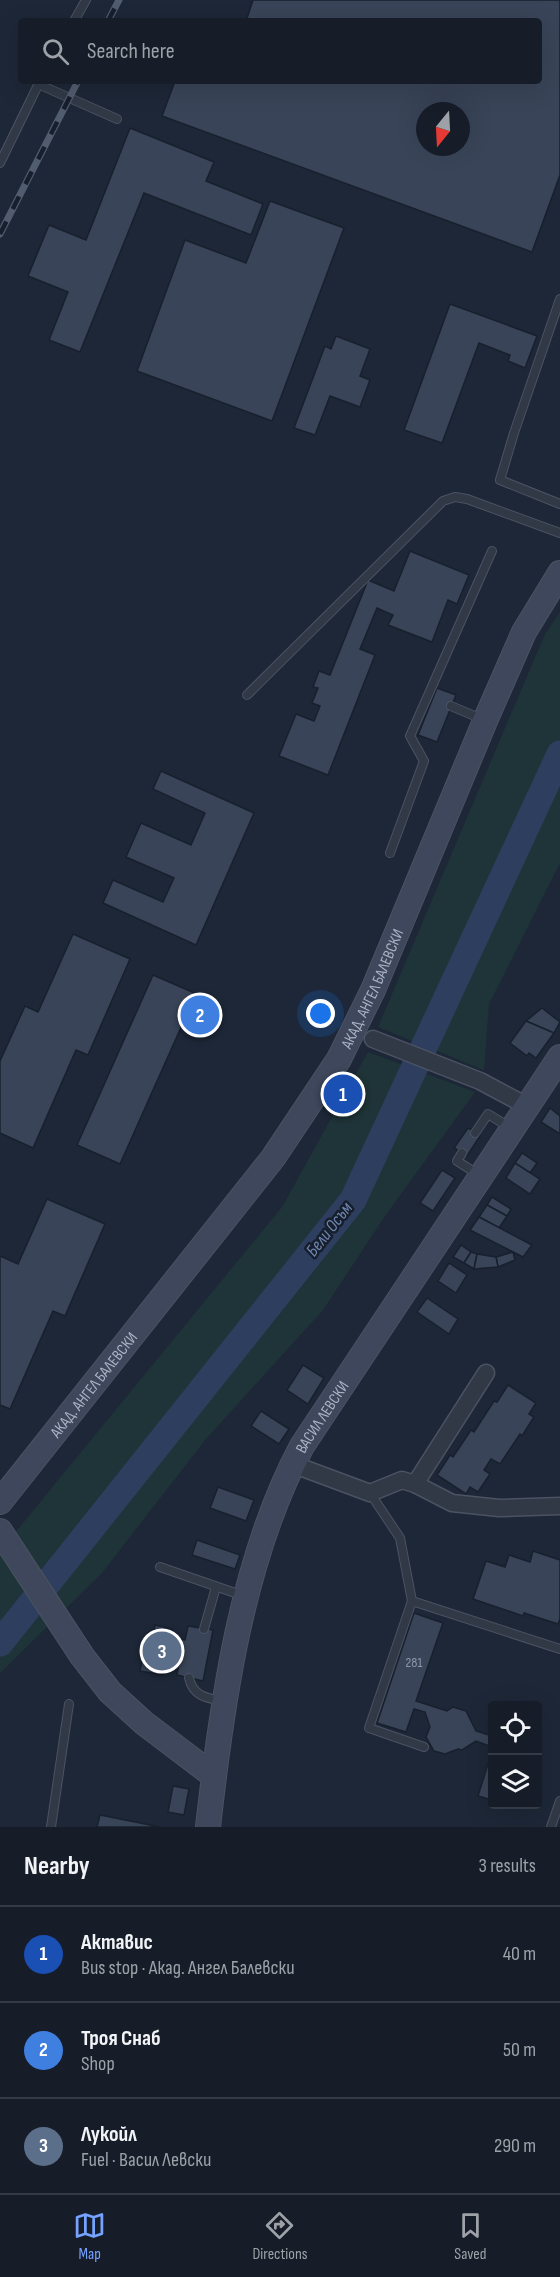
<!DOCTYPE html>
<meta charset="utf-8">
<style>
:root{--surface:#161d29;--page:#232a35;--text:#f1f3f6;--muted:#9ea2a8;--line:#353b46;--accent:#75a1ff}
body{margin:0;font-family:"Sofia Sans Condensed",sans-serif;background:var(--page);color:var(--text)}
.controls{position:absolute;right:18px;bottom:18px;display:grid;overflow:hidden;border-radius:6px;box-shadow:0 6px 24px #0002}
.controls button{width:54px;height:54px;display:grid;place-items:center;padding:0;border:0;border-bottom:2px solid var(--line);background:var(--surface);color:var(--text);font:30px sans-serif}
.compass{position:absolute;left:416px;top:102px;width:54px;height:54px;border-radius:50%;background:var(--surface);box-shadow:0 6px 24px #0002;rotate:198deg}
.you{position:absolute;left:321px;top:1014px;width:21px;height:21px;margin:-15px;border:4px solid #fff;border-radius:50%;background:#1a73e8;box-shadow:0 0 0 9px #1a73e833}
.badge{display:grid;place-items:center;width:39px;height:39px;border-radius:50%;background:var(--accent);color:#fff;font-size:20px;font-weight:700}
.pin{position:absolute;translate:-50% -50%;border:3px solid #fff;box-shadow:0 2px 6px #0006}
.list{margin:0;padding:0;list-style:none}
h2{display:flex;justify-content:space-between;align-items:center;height:78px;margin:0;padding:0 24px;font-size:26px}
h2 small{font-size:20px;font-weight:400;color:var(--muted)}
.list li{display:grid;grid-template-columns:39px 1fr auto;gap:18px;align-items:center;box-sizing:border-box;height:96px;padding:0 24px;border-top:2px solid var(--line)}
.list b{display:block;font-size:22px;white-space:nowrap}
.list p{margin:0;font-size:20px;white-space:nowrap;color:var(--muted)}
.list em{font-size:20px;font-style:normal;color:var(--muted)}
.icon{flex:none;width:33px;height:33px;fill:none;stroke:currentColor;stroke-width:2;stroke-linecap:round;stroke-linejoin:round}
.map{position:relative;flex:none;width:560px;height:1827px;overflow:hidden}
.search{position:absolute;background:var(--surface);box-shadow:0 6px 24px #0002;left:18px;right:18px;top:18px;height:66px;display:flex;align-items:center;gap:15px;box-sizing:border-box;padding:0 21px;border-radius:6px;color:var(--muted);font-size:22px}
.sheet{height:366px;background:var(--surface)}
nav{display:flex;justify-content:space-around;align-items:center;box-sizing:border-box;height:84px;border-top:2px solid var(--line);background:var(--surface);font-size:16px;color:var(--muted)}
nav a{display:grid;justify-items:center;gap:3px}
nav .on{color:var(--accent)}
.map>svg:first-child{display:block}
.green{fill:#1f3438}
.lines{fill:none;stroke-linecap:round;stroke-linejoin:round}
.river{stroke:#2d3e5e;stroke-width:27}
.building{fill:#394458;stroke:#18202e;stroke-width:1.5;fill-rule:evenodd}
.lane-casing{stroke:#4b5363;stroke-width:10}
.street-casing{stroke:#4b5363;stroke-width:19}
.secondary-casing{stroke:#4b5363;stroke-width:26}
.lane{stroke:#313947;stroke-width:8}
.street{stroke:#313947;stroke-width:16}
.secondary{stroke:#3e475b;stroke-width:24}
.rail-casing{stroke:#525c6f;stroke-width:7}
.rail{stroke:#171e2c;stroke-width:4.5;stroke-dasharray:14;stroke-linecap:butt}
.labels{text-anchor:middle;stroke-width:5;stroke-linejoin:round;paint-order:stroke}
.number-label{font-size:14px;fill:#8e97aa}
.street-label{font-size:16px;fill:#aab3c5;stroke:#171e2c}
.water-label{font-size:18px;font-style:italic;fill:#6f87b1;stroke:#171e2c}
</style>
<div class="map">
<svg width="560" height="1827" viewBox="0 0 560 1827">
<rect width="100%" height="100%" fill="#1d2737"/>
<g class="green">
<path d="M560,612V863L489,1004L484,1070L378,1027L545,634Z"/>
<path d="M368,1052L475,1092L385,1216L323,1310L206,1439L102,1573L0,1673V1551L282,1207Z"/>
</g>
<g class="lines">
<path class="river" d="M0,1643L353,1200L560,754"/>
</g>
<g class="building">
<path d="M253,0H560V175L532,252L162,116L175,81H539V21H246ZM425,111H461V147H425Z"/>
<path d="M130,128L214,162L206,181L263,204L251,235L144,193L80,352L49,340L68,292L28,276L49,225L86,240Z"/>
<path d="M270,201L344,228L272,421L137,371L185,240L246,263Z"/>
<path d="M450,304L537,336L525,368L508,361L510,355L479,343L442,443L404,430Z"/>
<path d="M336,336L370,349L360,376L370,380L360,407L330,396L315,435L294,428L325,346L331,349Z"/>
<path d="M410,551L469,575L457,604L448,600L432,642L388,625L393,615L377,608L360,649L375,655L328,775L279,756L296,714L314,721L320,706L312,703L318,688L313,687L319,671L330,675L368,580L394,591Z"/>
<path d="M437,688L456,695L437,742L418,735Z"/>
<path d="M161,771L254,813L196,945L103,903L113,880L163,902L174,878L126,857L141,823L191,845L205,813L153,789Z"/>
<path d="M73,934L130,959L88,1055L76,1050L33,1148L0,1133V1061L25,1006L38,1012Z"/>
<path d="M153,975L213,1001L200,1030L183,1023L120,1164L77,1145Z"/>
<path d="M542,1008L560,1022L554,1033L526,1021Z"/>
<path d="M526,1021L554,1033L536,1058L529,1053L527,1056L510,1043Z"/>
<path d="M550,1108L560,1116V1134L541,1122Z"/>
<path d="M468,1128L480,1136L467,1156L454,1148Z"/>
<path d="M522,1153L537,1163L530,1173L515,1163Z"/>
<path d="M515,1163L540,1179L530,1194L506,1178Z"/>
<path d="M442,1170L455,1178L433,1211L420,1203Z"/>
<path d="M492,1197L511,1209L507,1216L487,1205Z"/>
<path d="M47,1199L105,1224L65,1316L53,1311L10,1409L0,1405V1256L18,1264Z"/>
<path d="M487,1205L507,1216L499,1228L479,1217Z"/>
<path d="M479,1217L532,1245L523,1257L470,1230Z"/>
<path d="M461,1245L471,1252L464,1263L453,1257Z"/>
<path d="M471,1252L477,1254L474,1269L464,1263Z"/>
<path d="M513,1252L515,1260L498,1267L496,1257Z"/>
<path d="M477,1254L496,1257L498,1267L474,1269Z"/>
<path d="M449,1263L467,1275L456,1293L438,1281Z"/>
<path d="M427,1298L458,1319L449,1334L417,1312Z"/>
<path d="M303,1365L324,1378L308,1404L287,1390Z"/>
<path d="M508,1385L536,1403L529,1414L534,1417L522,1436L520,1434L500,1464L491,1459L484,1470L490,1474L478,1492L470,1487L466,1494L437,1475L450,1455L453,1457L471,1430L474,1432L494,1401L497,1402Z"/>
<path d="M261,1411L289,1429L279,1444L251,1426Z"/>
<path d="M218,1487L254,1500L246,1521L210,1508Z"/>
<path d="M197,1540L240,1555L235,1569L192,1555Z"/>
<path d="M533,1551L560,1560V1619L558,1624L524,1613L523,1616L473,1599L486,1561L505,1567L509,1555L530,1562Z"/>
<path d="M414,1613L443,1623L416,1701L447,1711L453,1707L466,1711L476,1731L492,1736V1747L476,1741L462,1750L458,1749L445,1754L434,1751L426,1737L430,1727L425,1712L414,1709L406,1732L377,1723Z"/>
<path d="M155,1625L172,1629L162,1675L140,1671L143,1655L149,1656Z"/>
<path d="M188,1626L213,1630L203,1681L177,1675L179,1663L167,1661L172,1638L185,1640Z"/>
<path d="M492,1751V1800L478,1796Z"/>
<path d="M173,1786L189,1789L184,1815L168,1812Z"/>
<path d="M100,1815L160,1827H97Z"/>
</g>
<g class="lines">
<defs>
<g id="lane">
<path d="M74,21L86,0"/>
<path d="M38,84L117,119"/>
<path d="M0,163L40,81"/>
<path d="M560,299L514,433L500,480L560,504"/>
<path d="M247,695L443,501L455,497L467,499L560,533"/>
<path d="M451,706L484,720"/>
<path d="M390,853L424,761L410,736L492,551"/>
<path d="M475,1133L488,1114L512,1129"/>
<path d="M462,1153L457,1161L479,1175"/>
<path d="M370,1493L400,1538L412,1601L369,1728L424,1747"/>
<path d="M160,1567L244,1596"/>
<path d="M412,1601L560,1649"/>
<path d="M204,1629L216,1587"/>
<path d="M189,1678C193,1696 206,1698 222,1701"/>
<path d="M51,1827L69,1704"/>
<path d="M551,1827L560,1801"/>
</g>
<g id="street">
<path d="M373,1039L480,1081L527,1106"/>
<path d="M292,1464L370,1493L402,1480L415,1484L452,1503L499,1508L560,1506"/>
<path d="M415,1484L486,1373"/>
</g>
<g id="secondary">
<path id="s1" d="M0,1502L273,1158L339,1059L373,990L485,721L524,632L560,573"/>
<path d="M0,1531L82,1656L110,1692L144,1723L214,1776"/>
<path id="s2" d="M208,1827C222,1701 242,1558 302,1446L560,1057"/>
</g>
</defs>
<use href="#lane" class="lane-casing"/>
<use href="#street" class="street-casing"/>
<use href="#secondary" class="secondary-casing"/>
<use href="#lane" class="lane"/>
<use href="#street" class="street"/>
<use href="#secondary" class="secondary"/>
<defs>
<g id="rail">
<path d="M108,21L119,0"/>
<path d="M0,234L78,81"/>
</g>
</defs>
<use href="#rail" class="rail-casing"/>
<use href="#rail" class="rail"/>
</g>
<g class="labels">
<g class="number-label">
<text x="414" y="1667">281</text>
</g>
<g class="street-label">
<text dy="6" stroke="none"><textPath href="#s1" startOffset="636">АКАД. АНГЕЛ БАЛЕВСКИ</textPath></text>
<text dy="6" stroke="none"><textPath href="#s1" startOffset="150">АКАД. АНГЕЛ БАЛЕВСКИ</textPath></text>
<text dy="6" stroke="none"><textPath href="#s2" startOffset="430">ВАСИЛ ЛЕВСКИ</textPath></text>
</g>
<g class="water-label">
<text transform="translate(329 1229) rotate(-52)" y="6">Бели Осъм</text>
</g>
</g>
</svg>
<div class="controls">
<button><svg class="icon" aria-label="locate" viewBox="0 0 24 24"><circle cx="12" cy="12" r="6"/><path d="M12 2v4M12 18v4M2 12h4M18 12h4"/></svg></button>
<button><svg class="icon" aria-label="layers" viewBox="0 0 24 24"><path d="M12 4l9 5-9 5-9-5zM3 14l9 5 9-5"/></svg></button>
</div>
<svg class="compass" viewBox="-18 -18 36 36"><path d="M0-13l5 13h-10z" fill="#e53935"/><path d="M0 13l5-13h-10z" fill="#9ea2a8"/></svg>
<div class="you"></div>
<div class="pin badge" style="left:343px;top:1094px;background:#1a4fb4">1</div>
<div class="pin badge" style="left:200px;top:1015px;background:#3f7fe0">2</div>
<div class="pin badge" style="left:162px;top:1651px;background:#5c6f8a">3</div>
<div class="search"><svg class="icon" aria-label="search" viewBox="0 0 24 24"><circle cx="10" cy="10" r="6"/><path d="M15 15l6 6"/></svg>Search here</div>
</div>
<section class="sheet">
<h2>Nearby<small>3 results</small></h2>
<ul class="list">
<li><span class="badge" style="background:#1a4fb4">1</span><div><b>Актавис</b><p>Bus stop · Акад. Ангел Балевски</p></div><em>40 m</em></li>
<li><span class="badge" style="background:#3f7fe0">2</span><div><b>Троя Снаб</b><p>Shop</p></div><em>50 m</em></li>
<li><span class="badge" style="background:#5c6f8a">3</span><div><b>Лукойл</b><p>Fuel · Васил Левски</p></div><em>290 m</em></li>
</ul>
</section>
<nav>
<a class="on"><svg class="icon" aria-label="map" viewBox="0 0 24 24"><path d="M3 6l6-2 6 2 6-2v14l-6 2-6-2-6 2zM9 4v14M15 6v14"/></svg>Map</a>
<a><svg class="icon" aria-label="directions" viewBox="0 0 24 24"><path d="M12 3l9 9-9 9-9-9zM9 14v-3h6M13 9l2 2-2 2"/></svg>Directions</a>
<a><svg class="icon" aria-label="saved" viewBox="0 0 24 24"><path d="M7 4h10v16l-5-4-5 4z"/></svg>Saved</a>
</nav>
